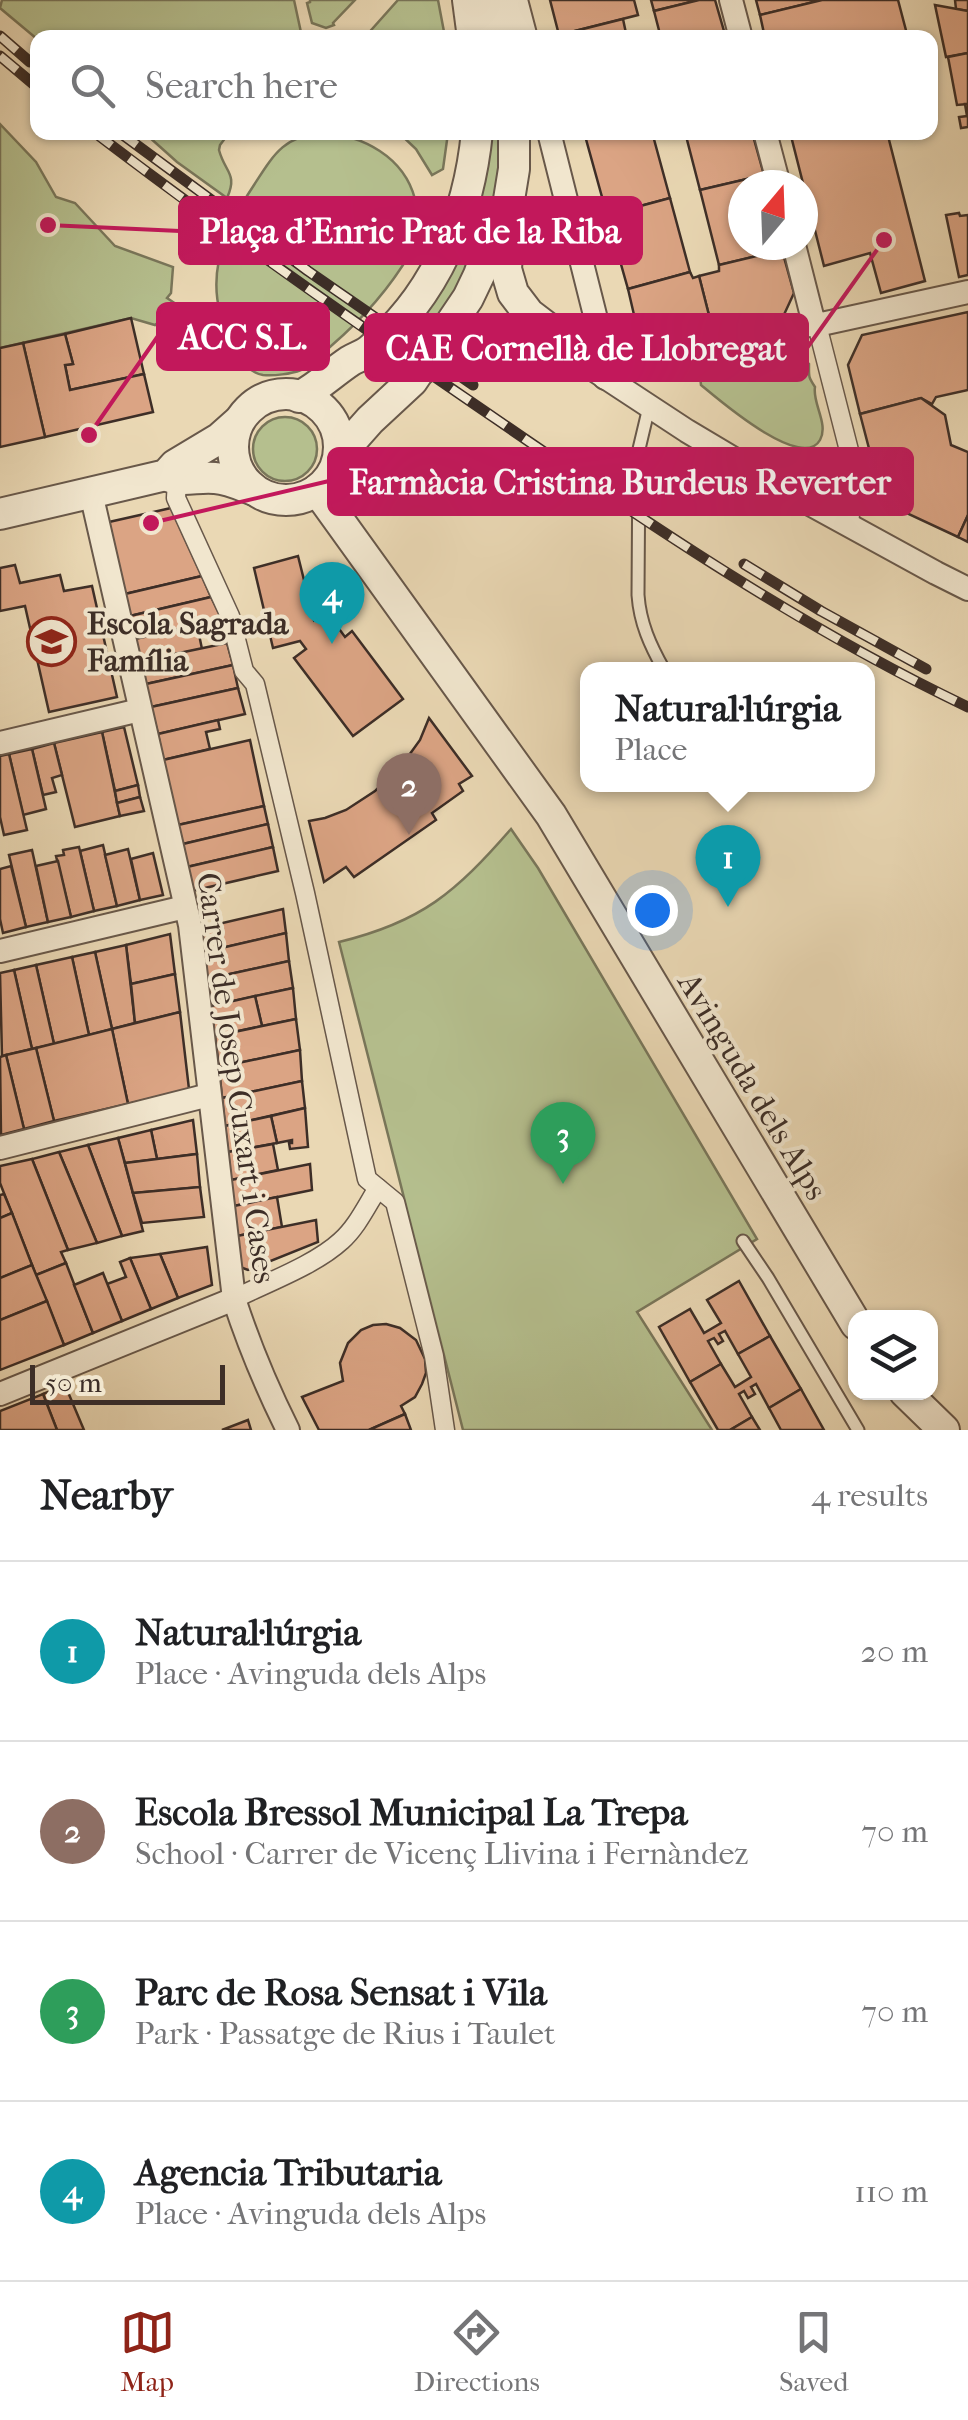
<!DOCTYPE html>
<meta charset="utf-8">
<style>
:root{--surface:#fff;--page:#f2f2f2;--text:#202124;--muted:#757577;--line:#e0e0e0;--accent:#8f2418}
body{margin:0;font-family:"IM FELL French Canon",serif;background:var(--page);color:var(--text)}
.controls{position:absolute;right:30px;bottom:30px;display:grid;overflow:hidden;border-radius:20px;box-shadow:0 2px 8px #0004}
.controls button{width:90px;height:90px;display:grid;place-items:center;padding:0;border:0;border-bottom:2px solid var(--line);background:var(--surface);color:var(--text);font:50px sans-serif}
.compass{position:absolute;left:728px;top:170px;width:90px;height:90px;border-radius:50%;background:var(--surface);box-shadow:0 2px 8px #0004;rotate:19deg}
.scale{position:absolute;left:30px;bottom:25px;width:195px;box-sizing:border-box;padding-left:10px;border:5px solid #3d2e27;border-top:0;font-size:28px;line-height:35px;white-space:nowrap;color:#3d2e27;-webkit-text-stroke:8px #f1e6ce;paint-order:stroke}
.you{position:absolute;left:652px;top:910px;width:35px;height:35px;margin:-25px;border:8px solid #fff;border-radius:50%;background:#1a73e8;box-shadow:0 0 0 15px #1a73e833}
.badge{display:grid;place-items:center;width:65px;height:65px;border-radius:50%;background:var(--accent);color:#fff;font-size:32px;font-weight:700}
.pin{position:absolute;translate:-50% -82px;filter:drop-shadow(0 2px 5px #0008)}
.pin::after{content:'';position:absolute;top:52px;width:35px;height:30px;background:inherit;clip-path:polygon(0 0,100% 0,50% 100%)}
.popup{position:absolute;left:580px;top:662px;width:295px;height:130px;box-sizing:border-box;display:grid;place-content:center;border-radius:20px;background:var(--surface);filter:drop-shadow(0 2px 8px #0005);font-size:32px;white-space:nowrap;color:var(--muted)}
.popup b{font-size:38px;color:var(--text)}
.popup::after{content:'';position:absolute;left:50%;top:100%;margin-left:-20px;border:20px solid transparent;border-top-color:var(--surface)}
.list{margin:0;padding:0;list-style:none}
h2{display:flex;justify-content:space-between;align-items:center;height:130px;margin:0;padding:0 40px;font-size:42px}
h2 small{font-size:32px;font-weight:400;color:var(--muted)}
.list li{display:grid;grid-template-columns:65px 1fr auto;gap:30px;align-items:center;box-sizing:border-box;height:180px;padding:0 40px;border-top:2px solid var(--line)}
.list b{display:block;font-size:38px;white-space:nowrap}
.list p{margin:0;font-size:32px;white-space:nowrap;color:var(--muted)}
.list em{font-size:32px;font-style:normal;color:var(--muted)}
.icon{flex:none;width:55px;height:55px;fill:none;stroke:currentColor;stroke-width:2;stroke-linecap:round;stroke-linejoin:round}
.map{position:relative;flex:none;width:968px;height:1430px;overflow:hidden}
.search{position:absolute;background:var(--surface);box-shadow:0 2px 8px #0004;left:30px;right:30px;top:30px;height:110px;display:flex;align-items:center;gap:25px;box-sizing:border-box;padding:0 35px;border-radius:20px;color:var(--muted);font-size:38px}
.sheet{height:850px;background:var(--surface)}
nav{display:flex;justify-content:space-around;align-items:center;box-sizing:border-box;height:140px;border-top:2px solid var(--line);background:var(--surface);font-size:28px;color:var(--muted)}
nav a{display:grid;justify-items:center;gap:5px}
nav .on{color:var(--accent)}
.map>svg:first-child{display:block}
.green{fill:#b5bf8e;stroke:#79765a;stroke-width:2.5}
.building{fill:#dba484;stroke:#3d2e27;stroke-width:2.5}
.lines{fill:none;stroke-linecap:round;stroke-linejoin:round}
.service-casing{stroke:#68584a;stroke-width:15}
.pedestrian-casing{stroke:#68584a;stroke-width:21}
.minor-casing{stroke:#68584a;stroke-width:26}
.tertiary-casing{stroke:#68584a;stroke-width:34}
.service{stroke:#f1e6ce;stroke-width:11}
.pedestrian{stroke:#f1e6ce;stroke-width:18}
.minor{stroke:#f1e6ce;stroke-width:22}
.tertiary{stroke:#f1e6ce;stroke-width:30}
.rail-casing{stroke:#3d2e27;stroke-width:11}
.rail{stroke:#f1e6ce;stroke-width:8;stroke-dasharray:22;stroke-linecap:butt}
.labels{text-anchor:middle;stroke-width:8;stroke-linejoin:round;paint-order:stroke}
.poi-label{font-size:32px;font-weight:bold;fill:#3d2e27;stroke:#f1e6ce;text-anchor:start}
.street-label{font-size:32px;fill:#3d2e27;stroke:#f1e6ce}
.leader{fill:none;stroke:#c2185b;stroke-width:4}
.callout-dot{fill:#c2185b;stroke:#f1e6ce;stroke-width:4}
.callout{fill:#c2185b;stroke:#c2185b;stroke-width:4}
.callout-label{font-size:35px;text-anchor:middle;font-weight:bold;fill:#fff}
</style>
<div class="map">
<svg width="968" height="1430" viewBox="0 0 968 1430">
<rect width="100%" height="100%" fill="#ead8b4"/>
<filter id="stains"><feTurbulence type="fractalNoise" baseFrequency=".002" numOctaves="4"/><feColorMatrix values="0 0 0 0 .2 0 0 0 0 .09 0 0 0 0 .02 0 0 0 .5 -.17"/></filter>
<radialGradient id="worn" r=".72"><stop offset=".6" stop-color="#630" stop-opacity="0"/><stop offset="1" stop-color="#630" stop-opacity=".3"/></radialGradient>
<g class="green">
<path d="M2,0H294L302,37L37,39L0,8Z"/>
<path d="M310,0H355L333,23L334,25L326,28L312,23L307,3L310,2Z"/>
<path d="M398,0H438L445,37H365Z"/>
<path d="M0,124L36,162L56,197L75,203L115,246L173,267L171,293L167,298L179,306L155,325L131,318L0,348Z"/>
<path d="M151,132L229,133L220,145L219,150C225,173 238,173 227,198L177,162L148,136Z"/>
<path d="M322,133C363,135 404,157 415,199C418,213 415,226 418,239C396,282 367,315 331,346C322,354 313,365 301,370C291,374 274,376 263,375C246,372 240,357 232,343C201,286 220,236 254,185C274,154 284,136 322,133Z"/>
<path d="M399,133H448L443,169L432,175L416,149Z"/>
<path d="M487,133H499L498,177L493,210L481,248L429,341L390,383L370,364L410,327Z"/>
<path d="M802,350L804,359L809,364C809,377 808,376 815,387C812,403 829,424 820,440C802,472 718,399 701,385L700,376L706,373Z"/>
<circle cx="285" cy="449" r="32"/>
<path d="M511,829L538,868L757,1239L637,1312L712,1430H463L339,942C422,922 456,892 511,829Z"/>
</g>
<g class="building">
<path d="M550,0H634L638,15L559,35Z"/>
<path d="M651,0H699L654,11Z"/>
<path d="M699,0H715L726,38H661L654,11Z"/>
<path d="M756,0H822L760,15Z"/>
<path d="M822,0H898L908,38H765L760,15Z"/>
<path d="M955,0H968V11L956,9Z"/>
<path d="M935,5L968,11V53L946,57Z"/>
<path d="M623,19L627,38H559V35Z"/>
<path d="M968,53V104L957,105L948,57Z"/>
<path d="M965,104H968V127L961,128L959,117L967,116Z"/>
<path d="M584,132H652L670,198L607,215Z"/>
<path d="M685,132H752L764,175L700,190Z"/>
<path d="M790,132H887L925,281L881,293L870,253L824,266Z"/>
<path d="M764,175L766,185H743V245H781L782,250L719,265L700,190Z"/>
<path d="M670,198L690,272L628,289L607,215Z"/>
<path d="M959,213L960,216L968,215V275L959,277L946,215Z"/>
<path d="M782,250L794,293L782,319L714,335L699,276L719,271V265Z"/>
<path d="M690,272L693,278L699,276L714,335L665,345L638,332L628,289Z"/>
<path d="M968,312V390L936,397L932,404L921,398L860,414L848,365L862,335Z"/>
<path d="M131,318L144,374L70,390L65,365L73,364L65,334Z"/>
<path d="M65,334L73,364L65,365L70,390L144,374L153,412L45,437L23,343Z"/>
<path d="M23,343L45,437L0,447V348Z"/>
<path d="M921,398L945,415L951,445L968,452V515L958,537L883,502L860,414Z"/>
<path d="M171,508L202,576L125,594L109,522Z"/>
<path d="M968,515V542L958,537Z"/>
<path d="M298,556L314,620L326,611L345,637L352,631L403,699L353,736L294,658L306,649L300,641L273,648L254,568Z"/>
<path d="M15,565L20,583L60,575L64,591L92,586L117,697L49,712L25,606L0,611V568Z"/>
<path d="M202,576L211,597L130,616L125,594Z"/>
<path d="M211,597L222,619L135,639L130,616Z"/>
<path d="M197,625L202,649L141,661L135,639Z"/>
<path d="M227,643L233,665L146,684L141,661Z"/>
<path d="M233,665L238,688L151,707L146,684Z"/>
<path d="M238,688L245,714L158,734L151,707Z"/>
<path d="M429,718L472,776L459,784L463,791L432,813L436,820L354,877L346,867L324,882L309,821L325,818L346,810L375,791L407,758L420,740Z"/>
<path d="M218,720L220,729L206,732L210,749L163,760L158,734Z"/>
<path d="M124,727L138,785L115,791L102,732Z"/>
<path d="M102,732L120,816L75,827L54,743Z"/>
<path d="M250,740L264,806L178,825L163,760Z"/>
<path d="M54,743L62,775L52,778L56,792L43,795L32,749Z"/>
<path d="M32,749L46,809L23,815L9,754Z"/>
<path d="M9,754L27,830L4,835L0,817V756Z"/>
<path d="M138,785L140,797L117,803L115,791Z"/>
<path d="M140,797L144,811L120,816L117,803Z"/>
<path d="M264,806L268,824L183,844L178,825Z"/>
<path d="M268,824L273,847L187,867L183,844Z"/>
<path d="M103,845L117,906L94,911L80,851Z"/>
<path d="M79,847L94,911L71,917L56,856L64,855L63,850Z"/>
<path d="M273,847L278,871L192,891L187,867Z"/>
<path d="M128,849L140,900L117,906L105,855Z"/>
<path d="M32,850L48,922L26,927L9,855Z"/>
<path d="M153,853L163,895L140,900L131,859Z"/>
<path d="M58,861L71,917L48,922L36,866Z"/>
<path d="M11,866L26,927L3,933L0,919V869Z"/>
<path d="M283,909L286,933L204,952L201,928Z"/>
<path d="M286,933L289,961L207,979L204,952Z"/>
<path d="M170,934L175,974L131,984L126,945Z"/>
<path d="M126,945L135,1023L112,1029L95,952Z"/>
<path d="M95,952L112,1029L89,1035L72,957Z"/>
<path d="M72,957L89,1035L54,1044L36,965Z"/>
<path d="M289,961L293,988L211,1006L207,979Z"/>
<path d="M36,965L54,1044L32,1049L14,970Z"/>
<path d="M14,970L32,1049L2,1056L0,973Z"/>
<path d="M175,974L180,1012L135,1023L131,984Z"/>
<path d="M293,988L296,1019L262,1026L255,996Z"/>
<path d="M255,996L262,1026L215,1036L211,1006Z"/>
<path d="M180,1012L189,1089L128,1104L112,1029Z"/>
<path d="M296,1019L300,1050L219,1067L215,1036Z"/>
<path d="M112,1029L128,1104L54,1121L36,1048Z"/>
<path d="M36,1048L54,1121L24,1129L6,1055Z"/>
<path d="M300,1050L302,1081L222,1098L219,1067Z"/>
<path d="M6,1055L24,1129L1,1135L0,1057Z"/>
<path d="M302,1081L305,1108L225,1126L222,1098Z"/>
<path d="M305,1108L308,1147L290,1149L289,1143H292V1140L277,1143L271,1116Z"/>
<path d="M271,1116L277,1143L228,1152L225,1126Z"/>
<path d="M193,1120L197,1154L157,1159L151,1130Z"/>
<path d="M151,1130L157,1159L125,1163L118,1138Z"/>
<path d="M118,1138L143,1231L122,1236L88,1145Z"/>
<path d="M273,1144L278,1170L231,1180L228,1152Z"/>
<path d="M88,1145L122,1236L97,1243L59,1152Z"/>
<path d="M59,1152L97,1243L68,1250L32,1159Z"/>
<path d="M197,1154L200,1187L133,1193L125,1163Z"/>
<path d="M32,1159L68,1250L61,1252L66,1263L36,1275L0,1183V1166Z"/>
<path d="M310,1164L312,1190L234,1206L231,1180Z"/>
<path d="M200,1187L204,1217L142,1223L133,1193Z"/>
<path d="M4,1194L12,1213L0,1218V1195Z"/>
<path d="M277,1197L282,1227L237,1236L234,1206Z"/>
<path d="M12,1213L32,1265L0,1278V1218Z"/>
<path d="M316,1220L318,1242L248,1270L240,1267L237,1236Z"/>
<path d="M207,1247L212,1285L178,1298L160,1254Z"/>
<path d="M160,1254L178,1298L151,1309L130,1258Z"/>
<path d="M130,1258L151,1309L122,1321L107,1284L126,1277L120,1262Z"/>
<path d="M66,1263L93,1333L64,1345L36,1275Z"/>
<path d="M32,1265L47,1301L0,1320V1278Z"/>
<path d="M103,1273L122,1321L93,1333L74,1285Z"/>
<path d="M739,1281L770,1336L738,1354L725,1331L719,1334L723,1341L718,1344L714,1338L708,1341L721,1364L690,1382L659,1327L690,1309L704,1333L721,1323L707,1300Z"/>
<path d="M47,1301L64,1345L0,1370V1320Z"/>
<path d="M386,1324L400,1328L416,1340L425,1359L426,1373L422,1384L415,1397L401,1406L405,1414L369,1430H319L302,1397L343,1381L340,1363L348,1343L361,1330L373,1325Z"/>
<path d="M770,1336L801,1389L769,1408L756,1384L751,1387L755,1394L748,1398L744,1391L739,1394L752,1417L730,1430H718L690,1382L721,1364L735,1387L751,1377L738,1354Z"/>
<path d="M65,1385L84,1430H57L43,1394Z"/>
<path d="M801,1389L824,1430H781L769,1408Z"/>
<path d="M43,1394L57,1430H0V1411Z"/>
<path d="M405,1414L411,1430H369Z"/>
<path d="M752,1417L760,1430H730Z"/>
<path d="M248,1420L251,1430H222Z"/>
</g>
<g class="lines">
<defs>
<g id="service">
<path d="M649,407L639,449L638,595C640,623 650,645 664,670"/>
<path d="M743,1241L768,1278L858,1430"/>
</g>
<g id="pedestrian">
<path d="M605,378L817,325L854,470L849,525"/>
<path d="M177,480L176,498L230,616L244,671L255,684L305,893L367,1179L395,1202L434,1356L445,1430"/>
<path d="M234,1299C266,1283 315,1265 341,1241C357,1227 367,1205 378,1188"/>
</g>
<g id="minor">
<path d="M516,0L526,38"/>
<path d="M731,0L741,38"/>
<path d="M549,132L604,351L605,378"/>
<path d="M765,132L779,185"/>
<path d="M794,245L812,316L817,325L968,292"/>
<path d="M423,373L475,332L489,329L503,328L534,338L563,357L585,364L687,431L801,499L936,573L968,589"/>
<path d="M91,493L190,925L234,1299C249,1345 267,1388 288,1430"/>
<path d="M0,743L140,710"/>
<path d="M0,951L185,907"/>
<path d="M0,1148L209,1095"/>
<path d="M0,1394L234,1299"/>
</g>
<g id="tertiary">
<path d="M468,0L473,38"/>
<path d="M491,0L500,38"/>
<path d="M509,225L506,269L513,293L529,314L571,346L585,364"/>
<circle cx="286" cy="447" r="53"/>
<path d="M299,397C318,387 332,373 350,361C357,357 364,355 370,350C436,296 469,215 477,132"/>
<path d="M339,455L370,420L412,381L468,298L479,275L497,224L507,212L514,169V132"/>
<path d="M166,475C182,483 197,476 215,478C229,479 241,485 254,490"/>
<path d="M317,490L551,815L856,1324"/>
<path d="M0,514L166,475L175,465L220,438L238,422"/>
<path d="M905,1392L944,1430"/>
</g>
</defs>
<use href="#service" class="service-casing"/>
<use href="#pedestrian" class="pedestrian-casing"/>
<use href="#minor" class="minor-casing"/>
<use href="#tertiary" class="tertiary-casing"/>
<use href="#service" class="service"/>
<use href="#pedestrian" class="pedestrian"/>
<use href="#minor" class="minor"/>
<use href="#tertiary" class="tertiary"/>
<defs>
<g id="rail">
<path d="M0,36L30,62"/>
<path d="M0,56L38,88"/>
<path d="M94,132C225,232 360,326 496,419C647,523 802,628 968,707"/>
<path d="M119,132L308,271L473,385"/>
<path d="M744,564L821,611L926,669"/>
</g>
</defs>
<use href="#rail" class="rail-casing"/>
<use href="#rail" class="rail"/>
</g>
<defs>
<symbol id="school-ring" viewBox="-11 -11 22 22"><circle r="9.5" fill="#f1e6ce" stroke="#8f2418" stroke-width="1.5"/><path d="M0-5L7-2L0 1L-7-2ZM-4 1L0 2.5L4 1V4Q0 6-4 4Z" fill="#8f2418"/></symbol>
</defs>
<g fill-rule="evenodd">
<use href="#school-ring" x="24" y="614" width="55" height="55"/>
</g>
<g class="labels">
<g class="poi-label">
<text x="87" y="634">Escola Sagrada<tspan x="87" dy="37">Família</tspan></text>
</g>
<g class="street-label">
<text transform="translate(237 1078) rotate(82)" y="11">Carrer de Josep Cuxart i Cases</text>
<text transform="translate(753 1086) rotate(59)" y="11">Avinguda dels Alps</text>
</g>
</g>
<path class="leader" d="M48 225L180 231M89 435L158 336M884 240L807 348M151 523L329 481"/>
<g class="callout-dot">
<circle cx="48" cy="225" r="10"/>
<circle cx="89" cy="435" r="10"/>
<circle cx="884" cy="240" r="10"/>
<circle cx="151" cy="523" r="10"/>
</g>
<g class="callout">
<rect x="180" y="198" width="461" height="65" rx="10"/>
<rect x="158" y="304" width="170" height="65" rx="10"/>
<rect x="366" y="315" width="441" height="65" rx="10"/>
<rect x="329" y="449" width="583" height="65" rx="10"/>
</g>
<g class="callout-label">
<text x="410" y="243">Plaça d'Enric Prat de la Riba</text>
<text x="243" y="349">ACC S.L.</text>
<text x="586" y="360">CAE Cornellà de Llobregat</text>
<text x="620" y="494">Farmàcia Cristina Burdeus Reverter</text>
</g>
<rect width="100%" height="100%" filter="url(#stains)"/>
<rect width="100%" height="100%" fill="url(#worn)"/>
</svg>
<div class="controls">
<button><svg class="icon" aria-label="layers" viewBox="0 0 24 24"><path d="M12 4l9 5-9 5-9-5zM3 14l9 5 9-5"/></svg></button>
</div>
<svg class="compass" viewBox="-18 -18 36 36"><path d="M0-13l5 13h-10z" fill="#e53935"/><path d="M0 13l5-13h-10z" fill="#757577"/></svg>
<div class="scale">50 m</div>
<div class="you"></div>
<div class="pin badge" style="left:728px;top:907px;background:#0f9aa8">1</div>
<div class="popup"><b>Natural·lúrgia</b>Place</div>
<div class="pin badge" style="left:409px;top:835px;background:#8d6e63">2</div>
<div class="pin badge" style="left:563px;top:1184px;background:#2e9e5b">3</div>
<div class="pin badge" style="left:332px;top:644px;background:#0f9aa8">4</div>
<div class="search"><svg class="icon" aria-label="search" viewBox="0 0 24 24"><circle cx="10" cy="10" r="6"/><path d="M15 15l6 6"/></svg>Search here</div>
</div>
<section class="sheet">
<h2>Nearby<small>4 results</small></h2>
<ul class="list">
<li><span class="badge" style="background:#0f9aa8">1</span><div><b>Natural·lúrgia</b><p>Place · Avinguda dels Alps</p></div><em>20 m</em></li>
<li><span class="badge" style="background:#8d6e63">2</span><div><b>Escola Bressol Municipal La Trepa</b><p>School · Carrer de Vicenç Llivina i Fernàndez</p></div><em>70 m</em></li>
<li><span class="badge" style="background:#2e9e5b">3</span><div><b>Parc de Rosa Sensat i Vila</b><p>Park · Passatge de Rius i Taulet</p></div><em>70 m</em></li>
<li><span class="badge" style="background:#0f9aa8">4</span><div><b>Agencia Tributaria</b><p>Place · Avinguda dels Alps</p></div><em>110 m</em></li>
</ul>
</section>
<nav>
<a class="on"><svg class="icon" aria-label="map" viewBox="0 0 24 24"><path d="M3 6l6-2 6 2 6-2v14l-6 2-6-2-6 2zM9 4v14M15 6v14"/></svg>Map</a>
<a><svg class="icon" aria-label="directions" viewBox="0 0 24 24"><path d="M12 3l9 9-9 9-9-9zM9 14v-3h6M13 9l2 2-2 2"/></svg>Directions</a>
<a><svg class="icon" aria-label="saved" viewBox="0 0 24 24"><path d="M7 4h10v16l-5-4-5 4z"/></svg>Saved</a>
</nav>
